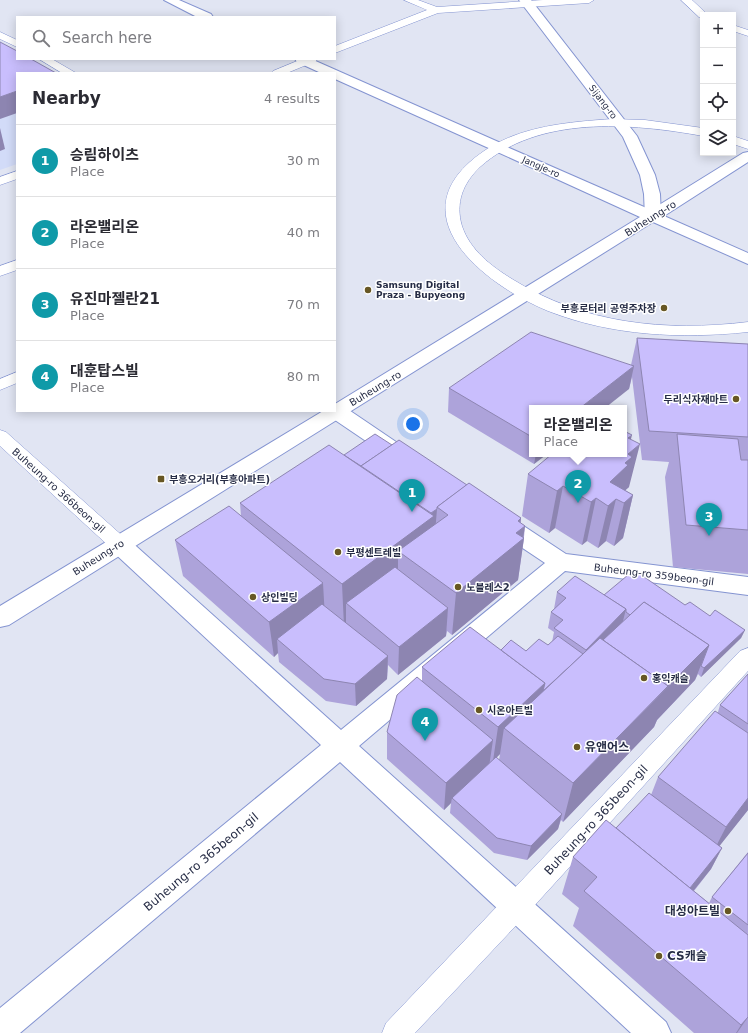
<!DOCTYPE html>
<meta charset="utf-8">
<style>
:root{--surface:#fff;--page:#f7f7f7;--text:#2b2b33;--muted:#7c7c81;--line:#e1e1e2;--accent:#0f766e}
body{margin:0;font-family:"DejaVu Sans","Noto Sans KR",sans-serif;background:var(--page);color:var(--text)}
.controls{position:absolute;right:12px;top:12px;display:grid;overflow:hidden;border-radius:0px;box-shadow:0 2px 10px #0003}
.controls button{width:36px;height:36px;display:grid;place-items:center;padding:0;border:0;border-bottom:1px solid var(--line);background:var(--surface);color:var(--text);font:20px sans-serif}
.you{position:absolute;left:413px;top:424px;width:14px;height:14px;margin:-10px;border:3px solid #fff;border-radius:50%;background:#1a73e8;box-shadow:0 0 0 6px #1a73e833}
.badge{display:grid;place-items:center;width:26px;height:26px;border-radius:50%;background:var(--accent);color:#fff;font-size:13px;font-weight:700}
.pin{position:absolute;translate:-50% -33px;filter:drop-shadow(0 1px 2px #0008)}
.pin::after{content:'';position:absolute;top:21px;width:14px;height:12px;background:inherit;clip-path:polygon(0 0,100% 0,50% 100%)}
.popup{position:absolute;left:529px;top:405px;width:98px;height:52px;box-sizing:border-box;display:grid;place-content:center;border-radius:0px;background:var(--surface);filter:drop-shadow(0 1px 3px #0005);font-size:13px;white-space:nowrap;color:var(--muted)}
.popup b{font-size:15px;color:var(--text)}
.popup::after{content:'';position:absolute;left:50%;top:100%;margin-left:-8px;border:8px solid transparent;border-top-color:var(--surface)}
.list{margin:0;padding:0;list-style:none}
h2{display:flex;justify-content:space-between;align-items:center;height:52px;margin:0;padding:0 16px;font-size:17px}
h2 small{font-size:13px;font-weight:400;color:var(--muted)}
.list li{display:grid;grid-template-columns:26px 1fr auto;gap:12px;align-items:center;box-sizing:border-box;height:72px;padding:0 16px;border-top:1px solid var(--line)}
.list b{display:block;font-size:15px;white-space:nowrap}
.list p{margin:0;font-size:13px;white-space:nowrap;color:var(--muted)}
.list em{font-size:13px;font-style:normal;color:var(--muted)}
.icon{flex:none;width:22px;height:22px;fill:none;stroke:currentColor;stroke-width:2;stroke-linecap:round;stroke-linejoin:round}
.map{position:relative;flex:none;width:748px;height:1033px;overflow:hidden}
.search{position:absolute;background:var(--surface);box-shadow:0 2px 10px #0003;left:16px;top:16px;width:320px;height:44px;display:flex;align-items:center;gap:10px;box-sizing:border-box;padding:0 14px;border-radius:0px;color:var(--muted);font-size:15px}
.panel{position:absolute;background:var(--surface);box-shadow:0 2px 10px #0003;left:16px;top:72px;width:320px;height:340px;border-radius:0px}
.map>svg:first-child{display:block}
.built{fill:#d2dbf8}
.lines{fill:none;stroke-linecap:round;stroke-linejoin:round}
.service-casing{stroke:#8494d1;stroke-width:1}
.minor-casing{stroke:#8494d1;stroke-width:2}
.tertiary-casing{stroke:#8494d1;stroke-width:2}
.secondary-casing{stroke:#8494d1;stroke-width:2}
.service{fill:#fff;fill-rule:evenodd}
.minor{fill:#fff;fill-rule:evenodd}
.tertiary{fill:#fff;fill-rule:evenodd}
.secondary{fill:#fff;fill-rule:evenodd}
.wall{fill:#ada3da;fill-rule:evenodd}
.shaded-wall{fill:#8d85b1}
.building{fill:#c9befd;stroke:#8d85b1}
.poi-dot{fill:#675724;stroke:#fff;stroke-width:1.5}
.labels{text-anchor:middle;stroke-width:3;stroke-linejoin:round;paint-order:stroke}
.far-street-label{font-size:9px;fill:#272d46;stroke:#fff}
.far-poi-label{font-size:9px;font-weight:bold;fill:#272d46;stroke:#fff;text-anchor:start}
.street-label{font-size:10px;fill:#272d46;stroke:#fff}
.poi-label{font-size:10px;font-weight:bold;fill:#272d46;stroke:#fff;text-anchor:start}
.near-poi-label{font-size:12px;font-weight:bold;fill:#272d46;stroke:#fff;text-anchor:start}
.near-street-label{font-size:12px;fill:#272d46;stroke:#fff}
</style>
<div class="map">
<svg width="748" height="1033" viewBox="0 0 748 1033">
<rect width="100%" height="100%" fill="#e1e5f3"/>
<path class="built" d="M0,41L17,51V59H32L57,73H17V164L0,170Z"/>
<g class="lines">
<defs>
<g id="service">
<path d="M404,0H418L437,7L543,0H594L589,3L438,13L335,53V46L427,10Z"/>
<path d="M681,0H692L708,15H703V18L699,17Z"/>
<path d="M733,25L748,30V36L733,31Z"/>
<path d="M0,32L17,40V47L0,39Z"/>
<path d="M39,59H52L76,73H62Z"/>
<path d="M302,59H317L316,61L287,73H271L273,71Z"/>
<path d="M612,119L645,120L703,128V136C631,123 538,115 480,167C463,183 455,203 462,226C470,250 491,266 512,279C584,324 665,332 748,322V332C681,339 612,336 548,311C483,284 393,213 484,151C520,126 569,122 612,119Z"/>
<path d="M733,136L748,141V149L733,144Z"/>
<path d="M17,171V179L0,185V177Z"/>
<path d="M17,260V270L0,276V266Z"/>
<path d="M17,372V383L0,390V379Z"/>
<path d="M0,430L6,432L126,539L129,544L126,549L119,551L112,549L0,446Z"/>
<path d="M748,648V671L525,916L415,1033H382L386,1023L740,651Z"/>
</g>
<g id="minor">
<path d="M335,405L343,406L405,448L408,453L405,458L398,460L391,458L329,416L326,411H335Z"/>
<path d="M499,513L507,515L566,554L748,577V595L565,571L359,746L666,1022L671,1033H631L340,762L20,1033H0V1008L321,745L111,550L108,544L111,538L119,536L127,538L341,730L545,563L491,527L488,521L491,515Z"/>
</g>
<g id="tertiary">
<path d="M164,0H179L211,14L213,17H197Z"/>
<path d="M519,0H531L637,136L655,175L660,194L661,217L659,220H647L645,217L644,194L640,175L623,137Z"/>
<path d="M295,59H311L503,144L505,147L503,150H493L335,79V73H321L297,62Z"/>
</g>
<path id="secondary" d="M498,143L651,210L743,153L748,152V162L664,216L748,253V264L653,222L9,625L0,627V606L323,411H335V404L640,217L493,150L491,147L493,144Z"/>
</defs>
<use href="#service" class="service-casing"/>
<use href="#minor" class="minor-casing"/>
<use href="#tertiary" class="tertiary-casing"/>
<use href="#secondary" class="secondary-casing"/>
<use href="#service" class="service"/>
<use href="#minor" class="minor"/>
<use href="#tertiary" class="tertiary"/>
<use href="#secondary" class="secondary"/>
</g>
<g class="wall">
<path d="M637,338L748,344V574L673,567L665,477L669,462L642,460L632,377L629,389L532,408V454H547L534,464L448,412L449,388L631,365Z"/>
<path d="M344,455L467,485L521,518V523L525,526L524,537V538L518,580L452,635L447,631L446,636L398,675L388,665L387,679L356,706L326,701L279,662L278,653L274,657L183,576L175,540L241,516L240,503Z"/>
<path d="M528,474L629,487L625,490L633,495L623,538L614,546L606,541L598,548L587,541L582,545L555,528L549,533L522,516Z"/>
<path d="M557,592L604,595L685,605L710,616L745,630L741,638L701,677L698,674L695,680L657,720L654,727L563,822L561,820L558,829L527,860L494,853L450,813L451,803L444,810L387,759V732L422,681V667L501,650L526,651L548,645L552,642L554,632L548,628L551,612L554,609ZM500,754L499,760L496,758Z"/>
<path d="M748,674V810L719,846L722,848L711,869L694,891L709,903L712,897L748,852V1033H694L573,926L579,908L562,894L573,857L616,828L651,795L658,777L718,712L720,705Z"/>
</g>
<g class="shaded-wall">
<path d="M17,91V113L0,119V97Z"/>
<path d="M0,128L5,149L0,151Z"/>
<path d="M634,366L629,389L605,408H580Z"/>
<path d="M632,435L623,469L628,454L640,444L629,487L616,499L606,541L598,548L608,506L610,482L628,438Z"/>
<path d="M536,454H547L534,464Z"/>
<path d="M563,486L555,528L549,533L557,491Z"/>
<path d="M633,495L623,538L614,546L624,503Z"/>
<path d="M596,498L587,541L582,545L591,502Z"/>
<path d="M437,509L434,545L398,551V585L346,603V624L344,626L342,584Z"/>
<path d="M521,518L519,531L525,526L523,539L524,538L518,580L452,635L456,593L518,521Z"/>
<path d="M323,583L325,618L277,639L278,653L274,657L269,622Z"/>
<path d="M448,608L446,636L398,675L399,647Z"/>
<path d="M626,609L622,625L582,666L586,650Z"/>
<path d="M745,630L741,638L701,677L704,668Z"/>
<path d="M709,645L695,680L657,720L654,727L563,822L573,783Z"/>
<path d="M388,656L387,679L356,706L355,684Z"/>
<path d="M545,683L538,717L504,728L500,754L493,761L498,727Z"/>
<path d="M493,740L489,767L452,798L451,803L444,810L446,783Z"/>
<path d="M748,798V810L710,858L726,827Z"/>
<path d="M562,814L558,829L527,860L531,846Z"/>
<path d="M722,848L711,869L673,916L683,897Z"/>
<path d="M748,1017L737,1033H736L741,1025Z"/>
</g>
<g class="building">
<path d="M0,42L17,51V59H31L56,73H17V91L0,97Z"/>
<path d="M531,332L634,366L580,408H532V437L449,388Z"/>
<path d="M637,338L748,344V437L649,431Z"/>
<path d="M624,431L632,435L628,438L640,444L628,454L632,457L625,463L628,465L610,482L633,495L624,503L616,499L608,506L596,498L591,502L563,486L557,491L528,474L552,454H624Z"/>
<path d="M375,434L392,445L361,466L344,455Z"/>
<path d="M677,434L738,439L741,460H748V530L686,525Z"/>
<path d="M399,440L467,485L437,507V509L431,513L361,466Z"/>
<path d="M329,445L434,516L342,584L240,503Z"/>
<path d="M469,483L521,518L518,521L525,526L516,533L524,538L456,593L398,551L448,515L437,507Z"/>
<path d="M229,506L323,583L269,622L175,540Z"/>
<path d="M395,567L448,608L399,647L346,603Z"/>
<path d="M634,570L685,605L690,602L710,616L715,610L745,630L704,668L701,666L709,645L644,602L630,615L626,612V609L604,595Z"/>
<path d="M575,576L626,609L586,650L554,628L563,620L551,612L566,598L557,592Z"/>
<path d="M644,602L709,645L668,686L603,640Z"/>
<path d="M322,604L388,656L355,684L324,679L277,639Z"/>
<path d="M470,627L545,683L498,727L422,667Z"/>
<path d="M558,636L583,654L543,691L545,683L501,650L511,640L526,651L539,639L548,645Z"/>
<path d="M600,638L668,686L573,783L504,728Z"/>
<path d="M748,674V724L720,705Z"/>
<path d="M417,677L493,740L446,783L387,732L397,695Z"/>
<path d="M715,711L748,733V798L726,827L658,777Z"/>
<path d="M496,757L562,814L531,846L497,838L452,798Z"/>
<path d="M649,793L722,848L690,888L616,828Z"/>
<path d="M606,820L748,935V1017L741,1025L584,891L597,877L573,857Z"/>
<path d="M748,853V925L712,897Z"/>
</g>
<g class="poi-dot">
<circle cx="368" cy="290" r="4"/>
<circle cx="664" cy="308" r="4"/>
<circle cx="736" cy="399" r="4"/>
<rect x="157" y="475" width="8" height="8" rx="2"/>
<circle cx="338" cy="552" r="4"/>
<circle cx="458" cy="587" r="4"/>
<circle cx="253" cy="597" r="4"/>
<circle cx="644" cy="678" r="4"/>
<circle cx="479" cy="710" r="4"/>
<circle cx="577" cy="747" r="4"/>
<circle cx="728" cy="911" r="4"/>
<circle cx="659" cy="956" r="4"/>
</g>
<g class="labels">
<g class="far-street-label">
<text transform="translate(603 102) rotate(53)" y="3">Sijang-ro</text>
<text transform="translate(541 167) rotate(24)" y="3">Jangje-ro</text>
</g>
<g class="far-poi-label">
<text x="376" y="288">Samsung Digital<tspan x="376" dy="10">Praza - Bupyeong</tspan></text>
</g>
<g class="street-label">
<text transform="translate(650 218) rotate(-32)" y="4">Buheung-ro</text>
<text transform="translate(375 388) rotate(-31)" y="4">Buheung-ro</text>
<text transform="translate(59 490) rotate(42)" y="4">Buheung-ro 366beon-gil</text>
<text transform="translate(98 557) rotate(-32)" y="4">Buheung-ro</text>
<text transform="translate(654 574) rotate(7)" y="4">Buheung-ro 359beon-gil</text>
</g>
<g class="poi-label">
<text x="656" y="312" text-anchor="end">부흥로터리 공영주차장</text>
<text x="728" y="403" text-anchor="end">두리식자재마트</text>
<text x="169" y="483">부흥오거리(부흥아파트)</text>
<text x="346" y="556">부평센트레빌</text>
<text x="466" y="591">노블레스2</text>
<text x="261" y="601">상인빌딩</text>
<text x="652" y="682">홍익캐슬</text>
<text x="487" y="714">시온아트빌</text>
</g>
<g class="near-poi-label">
<text x="585" y="751">유앤어스</text>
<text x="720" y="915" text-anchor="end">대성아트빌</text>
<text x="667" y="960">CS캐슬</text>
</g>
<g class="near-street-label">
<text transform="translate(596 820) rotate(-47)" y="4">Buheung-ro 365beon-gil</text>
<text transform="translate(201 862) rotate(-40)" y="4">Buheung-ro 365beon-gil</text>
</g>
</g>
</svg>
<div class="controls">
<button>+</button>
<button>−</button>
<button><svg class="icon" aria-label="locate" viewBox="0 0 24 24"><circle cx="12" cy="12" r="6"/><path d="M12 2v4M12 18v4M2 12h4M18 12h4"/></svg></button>
<button><svg class="icon" aria-label="layers" viewBox="0 0 24 24"><path d="M12 4l9 5-9 5-9-5zM3 14l9 5 9-5"/></svg></button>
</div>
<div class="you"></div>
<div class="pin badge" style="left:412px;top:512px;background:#0f9aa8">1</div>
<div class="pin badge" style="left:578px;top:503px;background:#0f9aa8">2</div>
<div class="popup"><b>라온밸리온</b>Place</div>
<div class="pin badge" style="left:709px;top:536px;background:#0f9aa8">3</div>
<div class="pin badge" style="left:425px;top:741px;background:#0f9aa8">4</div>
<div class="search"><svg class="icon" aria-label="search" viewBox="0 0 24 24"><circle cx="10" cy="10" r="6"/><path d="M15 15l6 6"/></svg>Search here</div>
<section class="panel">
<h2>Nearby<small>4 results</small></h2>
<ul class="list">
<li><span class="badge" style="background:#0f9aa8">1</span><div><b>승림하이츠</b><p>Place</p></div><em>30 m</em></li>
<li><span class="badge" style="background:#0f9aa8">2</span><div><b>라온밸리온</b><p>Place</p></div><em>40 m</em></li>
<li><span class="badge" style="background:#0f9aa8">3</span><div><b>유진마젤란21</b><p>Place</p></div><em>70 m</em></li>
<li><span class="badge" style="background:#0f9aa8">4</span><div><b>대훈탑스빌</b><p>Place</p></div><em>80 m</em></li>
</ul>
</section>
</div>
